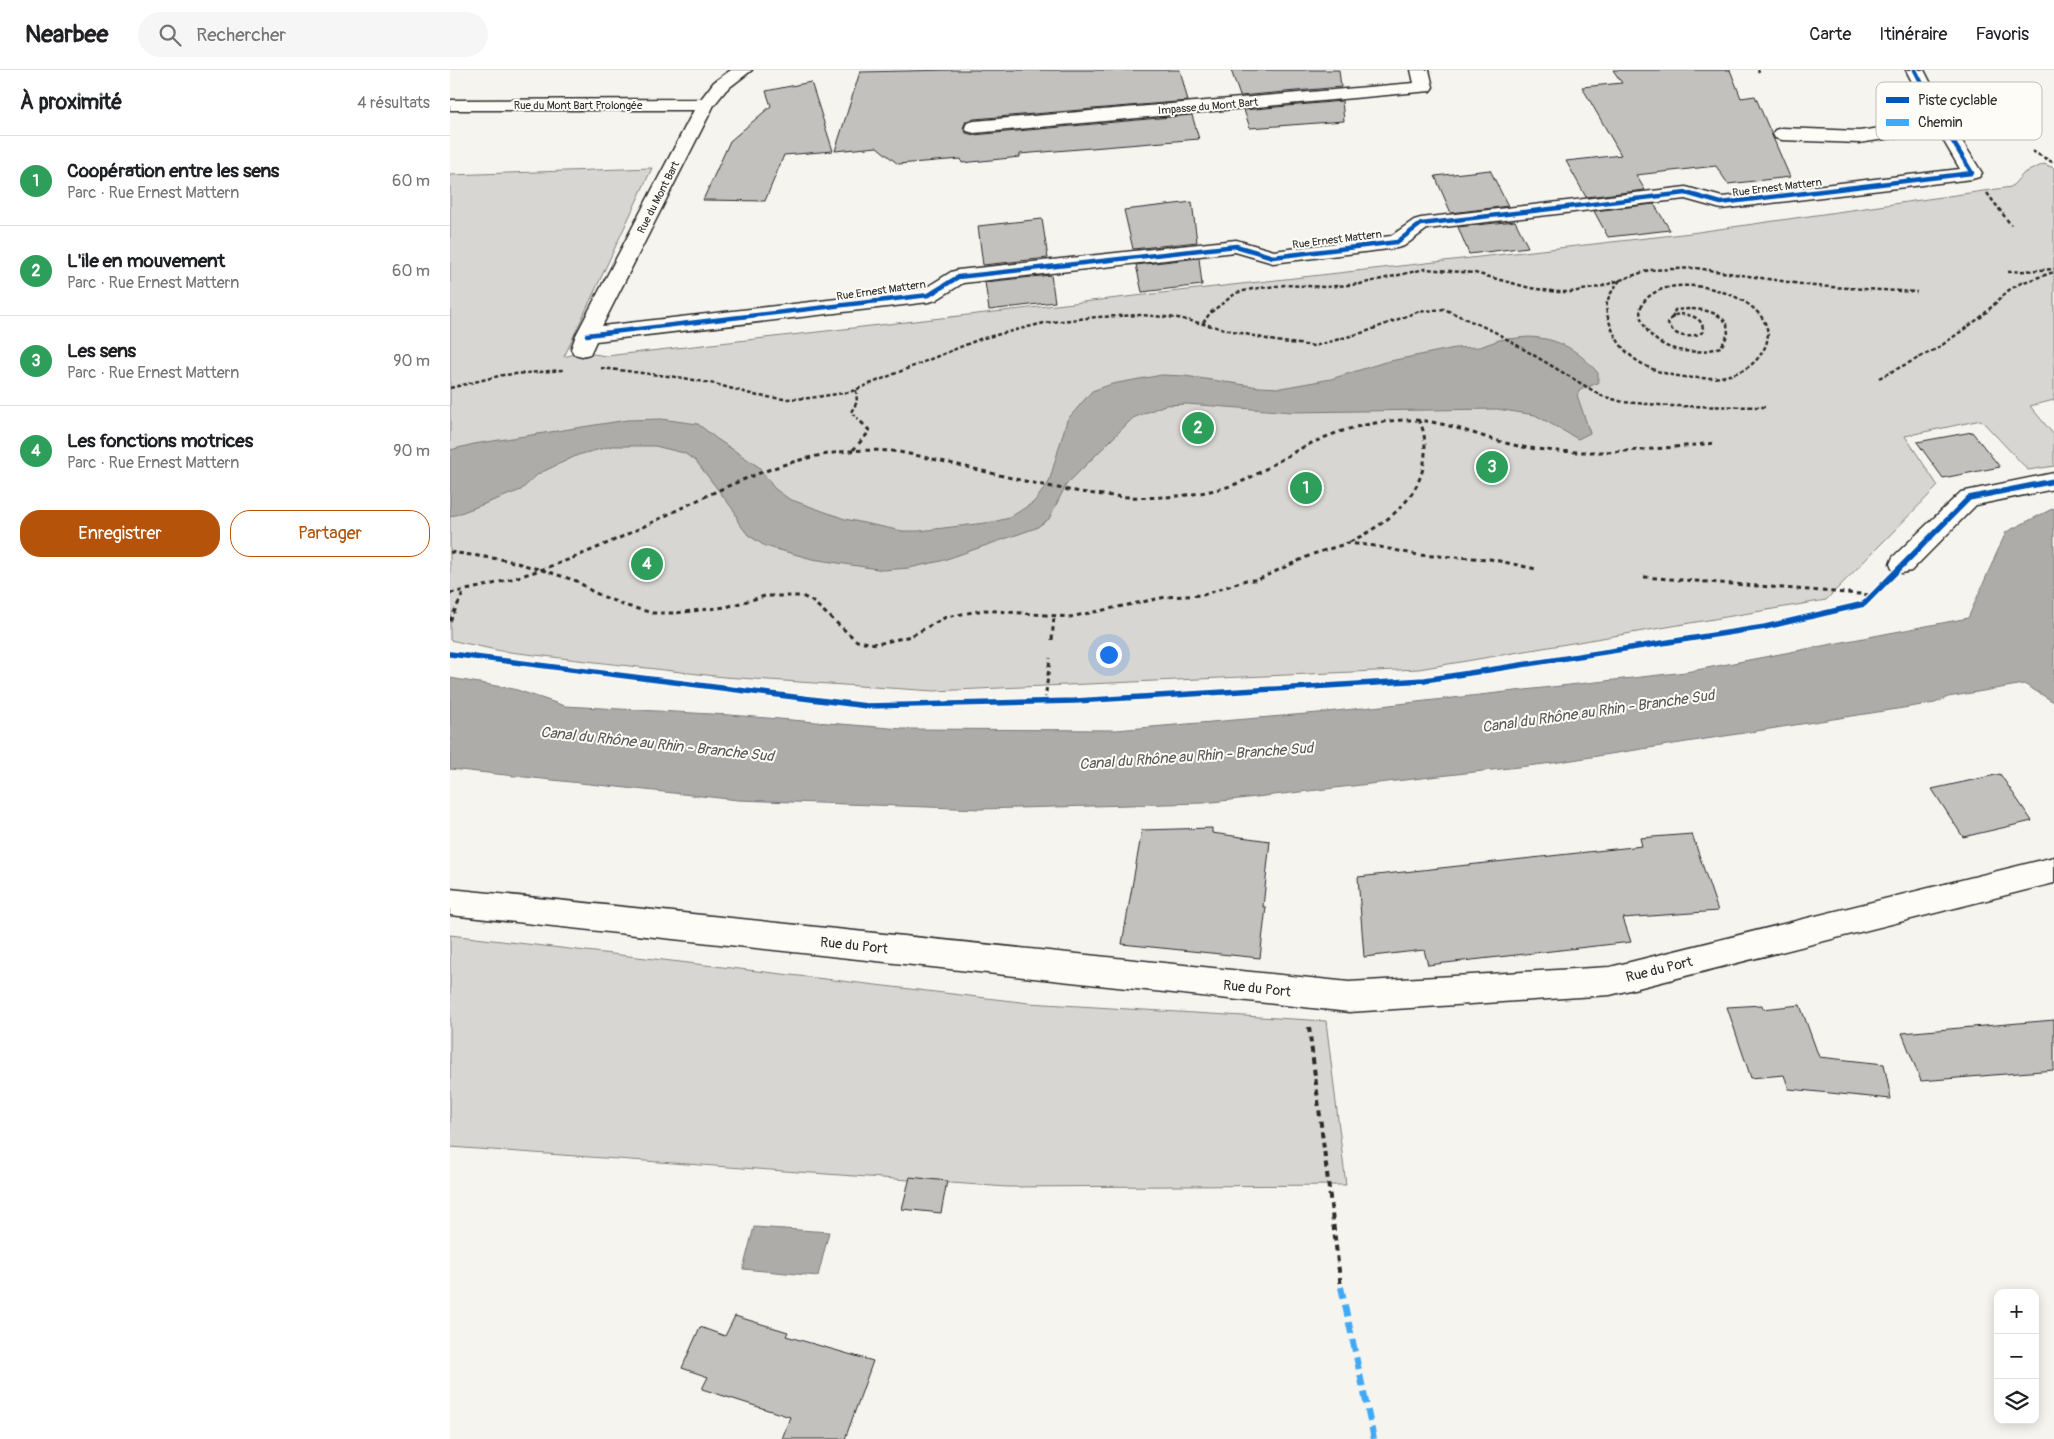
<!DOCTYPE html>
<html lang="fr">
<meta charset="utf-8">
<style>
:root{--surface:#fff;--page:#f6f6f6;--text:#202124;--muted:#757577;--line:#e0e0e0;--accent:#b45309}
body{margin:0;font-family:Pangolin,sans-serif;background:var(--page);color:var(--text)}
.controls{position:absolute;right:15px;bottom:15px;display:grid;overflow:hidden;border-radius:10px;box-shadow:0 2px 12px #0003}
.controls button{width:45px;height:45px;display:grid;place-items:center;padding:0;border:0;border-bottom:1px solid var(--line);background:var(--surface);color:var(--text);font:25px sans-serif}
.you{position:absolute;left:658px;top:584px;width:18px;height:18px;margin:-12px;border:4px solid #fff;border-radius:50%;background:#1a73e8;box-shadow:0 0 0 8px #1a73e833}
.badge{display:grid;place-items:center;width:32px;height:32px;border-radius:50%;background:var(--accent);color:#fff;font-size:16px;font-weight:700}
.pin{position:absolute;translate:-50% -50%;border:2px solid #fff;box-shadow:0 1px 5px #0006}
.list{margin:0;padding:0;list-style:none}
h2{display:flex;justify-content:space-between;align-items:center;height:65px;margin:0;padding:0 20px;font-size:21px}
h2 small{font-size:16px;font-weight:400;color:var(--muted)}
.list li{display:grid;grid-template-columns:32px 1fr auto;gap:15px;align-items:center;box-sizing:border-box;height:90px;padding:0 20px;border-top:1px solid var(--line)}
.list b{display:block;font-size:19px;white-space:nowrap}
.list p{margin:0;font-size:16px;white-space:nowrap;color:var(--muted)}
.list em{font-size:16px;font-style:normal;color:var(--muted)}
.actions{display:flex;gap:10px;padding:15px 20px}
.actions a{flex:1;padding:11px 0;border:1px solid var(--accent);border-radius:20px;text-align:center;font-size:18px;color:var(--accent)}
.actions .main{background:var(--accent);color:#fff}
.icon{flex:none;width:28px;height:28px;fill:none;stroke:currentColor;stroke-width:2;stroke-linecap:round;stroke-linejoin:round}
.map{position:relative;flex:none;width:1604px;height:1369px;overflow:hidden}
header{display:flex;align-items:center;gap:30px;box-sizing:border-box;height:70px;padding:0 25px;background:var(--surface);border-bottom:1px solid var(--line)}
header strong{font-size:24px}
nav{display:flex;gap:28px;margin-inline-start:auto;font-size:18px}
.search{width:350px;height:45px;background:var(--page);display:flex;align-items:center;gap:12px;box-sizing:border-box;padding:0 18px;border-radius:28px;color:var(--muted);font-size:19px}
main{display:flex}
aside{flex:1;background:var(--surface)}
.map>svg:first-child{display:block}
.green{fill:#d7d6d2;stroke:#81807e}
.water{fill:#adaca9;stroke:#797877}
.building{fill:#c2c1be;stroke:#2b2b2b}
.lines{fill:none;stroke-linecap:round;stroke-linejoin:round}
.minor-casing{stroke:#2b2b2b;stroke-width:3}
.major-casing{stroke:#2b2b2b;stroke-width:3}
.path-far2{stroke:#2b2b2b;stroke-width:2.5;stroke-dasharray:4 2.5;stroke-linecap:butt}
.path-far1{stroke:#2b2b2b;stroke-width:3;stroke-dasharray:4.5 4;stroke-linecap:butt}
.path{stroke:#2b2b2b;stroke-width:4;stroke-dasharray:6 4.5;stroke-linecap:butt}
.minor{fill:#fdfcf7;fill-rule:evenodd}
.major{fill:#fdfcf7;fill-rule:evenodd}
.quiet{stroke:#3fa9f5;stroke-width:6;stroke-dasharray:12 6;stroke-linecap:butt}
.cycleway-far1-casing{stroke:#fdfcf7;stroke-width:7}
.cycleway-casing{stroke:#fdfcf7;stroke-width:9}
.cycleway-far1{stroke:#0057b8;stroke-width:4.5}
.cycleway{stroke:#0057b8;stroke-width:5.5}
.labels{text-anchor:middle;stroke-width:4;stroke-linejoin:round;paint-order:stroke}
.far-street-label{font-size:11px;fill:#2b2b2b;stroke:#fdfcf7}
.street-label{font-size:14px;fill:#2b2b2b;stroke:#fdfcf7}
.water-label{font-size:15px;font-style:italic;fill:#585857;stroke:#fdfcf7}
.key{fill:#fdfcf7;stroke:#bebdba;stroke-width:1}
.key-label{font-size:14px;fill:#2b2b2b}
</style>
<header>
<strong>Nearbee</strong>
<div class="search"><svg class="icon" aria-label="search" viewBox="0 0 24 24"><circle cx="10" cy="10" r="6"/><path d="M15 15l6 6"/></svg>Rechercher</div>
<nav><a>Carte</a><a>Itinéraire</a><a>Favoris</a></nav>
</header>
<main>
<aside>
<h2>À proximité<small>4 résultats</small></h2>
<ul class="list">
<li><span class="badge" style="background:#2e9e5b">1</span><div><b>Coopération entre les sens</b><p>Parc · Rue Ernest Mattern</p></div><em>60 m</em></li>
<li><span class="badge" style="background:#2e9e5b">2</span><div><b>L'ile en mouvement</b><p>Parc · Rue Ernest Mattern</p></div><em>60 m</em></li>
<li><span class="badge" style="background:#2e9e5b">3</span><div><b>Les sens</b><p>Parc · Rue Ernest Mattern</p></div><em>90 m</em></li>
<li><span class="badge" style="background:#2e9e5b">4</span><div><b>Les fonctions motrices</b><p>Parc · Rue Ernest Mattern</p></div><em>90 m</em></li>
</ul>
<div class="actions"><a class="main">Enregistrer</a><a>Partager</a></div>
</aside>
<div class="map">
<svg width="1604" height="1369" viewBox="0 0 1604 1369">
<rect width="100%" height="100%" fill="#f5f4ef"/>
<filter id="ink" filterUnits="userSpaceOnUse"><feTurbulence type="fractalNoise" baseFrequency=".02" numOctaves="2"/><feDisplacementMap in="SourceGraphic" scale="10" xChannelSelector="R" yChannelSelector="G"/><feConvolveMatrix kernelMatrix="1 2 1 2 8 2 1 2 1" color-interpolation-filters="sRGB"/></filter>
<g filter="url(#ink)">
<g class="green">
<path d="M1594,94L1604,98V330L1580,336L1604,365V396L1578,400L1531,350L1455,366L1488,416L1376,530L969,599L484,621L274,607L51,581L0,570V105L202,98L114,287L131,282L156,286L1241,163L1561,117L1574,103Z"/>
<path d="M0,865L579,933L876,951L896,1115L557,1117L0,1077Z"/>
</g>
<g class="water">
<path d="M1078,267C1109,268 1128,280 1148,303V313L1130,320L1127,325L1140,363L1128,369L1085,345L1047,339L842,342L737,334L715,335L683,348L616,415L599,449L586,458L491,491L459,498L434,500L362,489L315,476L298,465L288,452L285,442L246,391L234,383L205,376H162L128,385L88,404L71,420L0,447V380L24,374L177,350L211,349L248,354L267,369L309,397L324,418L339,429L395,449L452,461H469L543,452L559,448L584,432L599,412L617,350L642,321L662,314L712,305L735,306L809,317L831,318L881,309L935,292L1005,278L1030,277L1049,270Z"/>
<path d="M1604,438V632L1574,614L1498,627L1485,633L1103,693L754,733L531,739L288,730L0,699V608L64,619L115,636L280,645L452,659L666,660L868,643L1236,602L1518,548L1556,462Z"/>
<path d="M304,1157L379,1162L368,1206L293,1199Z"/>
</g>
<g class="building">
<path d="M501,0H730L738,31L524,49L516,51L513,58L516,63L524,65L742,45L749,69L570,84V87L512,93L511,89L448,94L427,77L385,81L410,2Z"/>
<path d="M781,0H889L891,17L790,26Z"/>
<path d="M1163,0H1280L1291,28L1305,26L1340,107L1278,114L1266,96L1186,105L1195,120L1136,127L1116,91L1171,85L1132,17L1172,13Z"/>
<path d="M361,12L383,81L334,85L315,131L253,130L280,71L321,36L316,21Z"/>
<path d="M892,31L894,51L800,58L794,40Z"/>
<path d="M1040,100L1058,136L1001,143L985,106Z"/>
<path d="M742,132L747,172L683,179L674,140Z"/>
<path d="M1204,134L1220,160L1158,167L1144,141Z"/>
<path d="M592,149L598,188L533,195L528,156Z"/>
<path d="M1065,151L1078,177L1019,184L1008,157Z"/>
<path d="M749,188L752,215L692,222L686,195Z"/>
<path d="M601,205L605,232L539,240L535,212Z"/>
<path d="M1522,362L1550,397L1493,408L1467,372Z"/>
<path d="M1550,704L1582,751L1513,767L1482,719Z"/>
<path d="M762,758V763L820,771L813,837H816L810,888L672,874L692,760Z"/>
<path d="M1242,764L1268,841L1173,848L1181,872L978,895L974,880L914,887L908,807L1192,776L1190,768Z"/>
<path d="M1312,935L1313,939L1350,935L1369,987L1434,994L1441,1029L1339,1019L1334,1005L1301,1008L1277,937Z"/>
<path d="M1604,950V1000L1471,1011L1452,963Z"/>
<path d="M460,1107L497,1111L491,1143L452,1139Z"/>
<path d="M285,1246L338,1262L336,1266L423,1291L395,1369H332L340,1347L252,1319L258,1307L232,1298L250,1257L275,1266Z"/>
</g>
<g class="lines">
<defs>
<g id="minor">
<path d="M281,0H302L276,20L264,35L152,256L474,219L501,202L508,200L786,170L824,181L941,166L964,150L971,148L1236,117L1272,127L1510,99L1488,61L1409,73L1332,70L1325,68L1323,64L1325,60L1332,58L1409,61L1482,51L1456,0H1474L1502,55L1532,103L1529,107L1522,109L1271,139L1235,129L977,159L954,176L947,178L823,193L785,182L513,213L486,230L479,232L146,271L140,284L132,286L124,284L121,279L126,265L244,40H0V30L251,29L264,12Z"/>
<path d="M961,0H979L983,17L980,21L524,63L517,61L515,57L517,53L524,51L964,13Z"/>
<path d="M1604,403V419L1526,435L1461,501L1452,503L1443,501L1440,494L1443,487L1511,422Z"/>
</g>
<path id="major" d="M1604,787V813L1160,925L899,942L0,845V819L899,912L1160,897Z"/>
</defs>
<use href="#minor" class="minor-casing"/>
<use href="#major" class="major-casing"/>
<g class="path-far2">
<path d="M1308,0L1309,2"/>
<path d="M1582,81L1604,93"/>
<path d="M1537,123L1561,155"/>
<path d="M1558,202L1604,199"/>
<path d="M1170,210C1165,217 1159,224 1157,233C1155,242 1159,251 1162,259C1176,295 1213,307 1249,308C1269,309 1294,305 1308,288C1356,231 1212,188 1191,237C1189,243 1191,250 1194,255C1208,283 1245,286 1271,277L1278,264L1277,254C1266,238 1243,238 1225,240L1222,249"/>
<path d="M1230,244C1242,245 1254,248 1253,262C1240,269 1225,268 1218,254C1220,247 1224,245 1230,244Z"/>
<path d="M753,253L760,243L786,223L802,219L835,215L876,217L910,214L975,199L1025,203L1080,218L1108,222H1121L1150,217L1199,200L1246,198L1364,216L1467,222"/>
<path d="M151,298L234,308L265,314L308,326L334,329L360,328L400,322L530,269L594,253L647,247L690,245L728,248L825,271L864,276L915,262L967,242L994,239L1045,262L1152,326L1173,332L1221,336L1315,337"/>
<path d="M1429,308L1488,278L1531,247L1559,220L1571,213L1604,202"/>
<path d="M0,318L53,305L113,300"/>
<path d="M406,320L407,332L401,342L408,349"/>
</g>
<g class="path-far1">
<path d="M403,380L420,361L407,348"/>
<path d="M900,472C937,453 973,428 975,383C975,372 975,359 968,350"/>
<path d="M0,482L56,490L92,500L127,511L143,522L173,535L203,543H225L276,537L315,526H352L362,531L407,571L427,574L461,566L496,547L534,540L620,547L716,527L753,525L796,510H807L863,484L898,473L925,476L968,485L1040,489L1086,499"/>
<path d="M1194,507L1422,525"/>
<path d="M0,523C52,514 101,498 149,477C243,437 342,368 449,382C556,402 663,447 773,418C798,412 819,396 841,384C875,364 913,352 953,350C997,348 1036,372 1080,378C1141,387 1204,379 1265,373"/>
<path d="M0,551L14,521"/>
<path d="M602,570L604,546"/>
<path d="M595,631L600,588"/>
</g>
<path class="path" d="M859,957L891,1217"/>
<use href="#minor" class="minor"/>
<use href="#major" class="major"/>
<path class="quiet" d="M891,1217L924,1369"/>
<defs>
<path id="cycleway-far1" d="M137,265L479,225L508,207L786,176L823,187L947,172L971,154L1236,123L1271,133L1522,103L1493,55L1465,0"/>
<path id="cycleway" d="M0,584L417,636L625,631L975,610L1315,557L1414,534L1519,428L1604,411"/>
</defs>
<use href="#cycleway-far1" class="cycleway-far1-casing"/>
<use href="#cycleway" class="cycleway-casing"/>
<use href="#cycleway-far1" class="cycleway-far1"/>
<use href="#cycleway" class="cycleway"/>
</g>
</g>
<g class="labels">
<g class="far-street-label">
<text x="128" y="39">Rue du Mont Bart Prolongée</text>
<text transform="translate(758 36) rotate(-5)" y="4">Impasse du Mont Bart</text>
<text transform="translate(1327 117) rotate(-7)" y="4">Rue Ernest Mattern</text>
<text transform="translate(208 127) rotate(-63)" y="4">Rue du Mont Bart</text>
<text transform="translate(887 169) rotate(-7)" y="4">Rue Ernest Mattern</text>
<text transform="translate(431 220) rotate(-8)" y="4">Rue Ernest Mattern</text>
</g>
<g class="street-label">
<text transform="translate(404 875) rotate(6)" y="5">Rue du Port</text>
<text transform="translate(1209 899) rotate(-14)" y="5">Rue du Port</text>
<text transform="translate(807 918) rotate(6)" y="5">Rue du Port</text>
</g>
<g class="water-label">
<text transform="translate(1148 641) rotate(-8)" y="5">Canal du Rhône au Rhin - Branche Sud</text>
<text transform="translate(207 674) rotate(6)" y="5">Canal du Rhône au Rhin - Branche Sud</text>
<text transform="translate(746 686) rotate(-4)" y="5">Canal du Rhône au Rhin - Branche Sud</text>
</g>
</g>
<rect x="1426" y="12" width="166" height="58" rx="8" class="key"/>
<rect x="1436" y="27" width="23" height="6" fill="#0057b8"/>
<rect x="1436" y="49" width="23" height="7" fill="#3fa9f5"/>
<g class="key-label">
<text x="1468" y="35">Piste cyclable</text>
<text x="1468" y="57">Chemin</text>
</g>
</svg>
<div class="controls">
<button>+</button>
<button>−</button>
<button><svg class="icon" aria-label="layers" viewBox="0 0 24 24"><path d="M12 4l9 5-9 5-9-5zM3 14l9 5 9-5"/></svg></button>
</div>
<div class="you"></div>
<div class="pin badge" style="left:856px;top:418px;background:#2e9e5b">1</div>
<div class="pin badge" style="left:748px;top:358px;background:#2e9e5b">2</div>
<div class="pin badge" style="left:1042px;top:397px;background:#2e9e5b">3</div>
<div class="pin badge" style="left:197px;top:494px;background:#2e9e5b">4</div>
</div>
</main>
